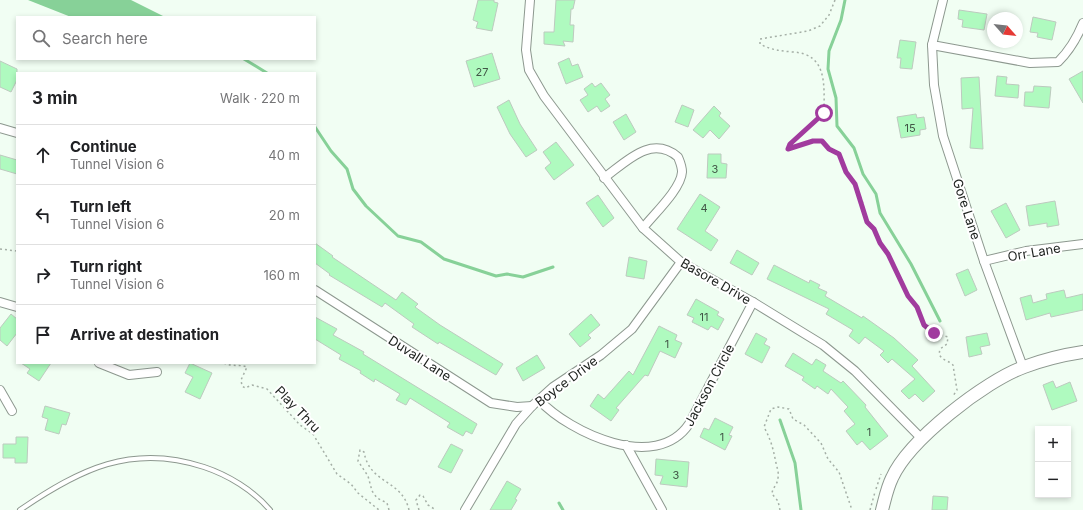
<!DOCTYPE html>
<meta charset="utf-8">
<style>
:root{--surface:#fff;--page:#f6f6f6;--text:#202124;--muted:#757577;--line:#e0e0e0}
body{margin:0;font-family:Inter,sans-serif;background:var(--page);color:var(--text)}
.controls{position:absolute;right:12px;bottom:12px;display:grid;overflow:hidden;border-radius:0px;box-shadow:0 2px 6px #0003}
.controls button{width:36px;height:36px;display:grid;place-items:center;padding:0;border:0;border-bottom:1px solid var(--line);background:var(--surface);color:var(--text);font:20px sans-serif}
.compass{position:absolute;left:987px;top:12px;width:36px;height:36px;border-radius:50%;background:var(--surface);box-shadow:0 2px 6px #0003;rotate:117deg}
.stop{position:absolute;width:12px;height:12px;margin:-9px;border:3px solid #a13b9e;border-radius:50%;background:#fff}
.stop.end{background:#a13b9e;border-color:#fff;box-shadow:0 1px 4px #0008}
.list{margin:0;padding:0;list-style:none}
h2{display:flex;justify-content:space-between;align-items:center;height:52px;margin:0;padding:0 16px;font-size:17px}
h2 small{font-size:13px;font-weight:400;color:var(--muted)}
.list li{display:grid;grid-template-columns:26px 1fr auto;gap:12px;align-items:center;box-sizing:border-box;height:60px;padding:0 16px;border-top:1px solid var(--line)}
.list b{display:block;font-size:15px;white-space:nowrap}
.list p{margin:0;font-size:13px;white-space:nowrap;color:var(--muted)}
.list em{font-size:13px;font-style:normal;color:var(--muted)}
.icon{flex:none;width:22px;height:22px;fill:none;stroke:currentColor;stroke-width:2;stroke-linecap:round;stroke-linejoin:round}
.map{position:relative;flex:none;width:1083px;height:510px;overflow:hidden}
.search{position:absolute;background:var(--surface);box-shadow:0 2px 6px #0003;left:16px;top:16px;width:300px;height:44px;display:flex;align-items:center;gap:10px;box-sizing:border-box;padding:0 14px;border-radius:0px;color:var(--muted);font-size:15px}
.panel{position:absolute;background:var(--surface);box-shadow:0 2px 6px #0003;left:16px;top:72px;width:300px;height:292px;border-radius:0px}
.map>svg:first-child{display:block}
.water{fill:#87d198}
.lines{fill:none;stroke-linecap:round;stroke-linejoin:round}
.stream{stroke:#87d198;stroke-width:3}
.building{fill:#affabf;stroke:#bdcabf}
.lane-casing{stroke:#8d988f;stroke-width:6}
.street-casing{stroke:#8d988f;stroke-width:10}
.secondary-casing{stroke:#8d988f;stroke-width:14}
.path{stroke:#a5afa6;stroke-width:1.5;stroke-dasharray:2 3;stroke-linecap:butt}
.lane{stroke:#fff;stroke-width:4}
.street{stroke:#fff;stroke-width:8}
.secondary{stroke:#fff;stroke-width:12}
.route{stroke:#a13b9e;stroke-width:5}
.labels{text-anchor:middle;stroke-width:4;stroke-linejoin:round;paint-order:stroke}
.number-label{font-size:11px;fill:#415646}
.street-label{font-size:13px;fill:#1c201d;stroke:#fff}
</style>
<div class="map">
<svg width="1083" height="510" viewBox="0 0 1083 510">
<rect width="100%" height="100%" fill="#f1fef3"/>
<path class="water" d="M28,0H131L165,17H71Z"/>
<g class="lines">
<g class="stream">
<path d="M845,0L841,20L829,51L828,69L836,98L837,126L854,148L863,174L876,194L880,213L911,264L940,321"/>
<path d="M244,59L267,73"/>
<path d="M315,127L331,151L347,169L353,189L366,206L398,236L421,242L444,259L496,276L507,274L523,277L553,267"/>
<path d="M780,420L795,463L801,510"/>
<path d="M559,503L563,510"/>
</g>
</g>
<g class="building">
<path d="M478,0H494V2L498,3L492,31L476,28L478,22L473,20Z"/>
<path d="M556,0H575L573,9H571L570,25H574L573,42L563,41L565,46L544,44V32H554Z"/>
<path d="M959,10L987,14L984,30L962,27L963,20L958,19Z"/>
<path d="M1033,17L1056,22L1052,40L1037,37L1038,33L1030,32Z"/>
<path d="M900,40L916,42L912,69L900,68L901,58H897Z"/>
<path d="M492,53L500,79L474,87L466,61Z"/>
<path d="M569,58L572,66L578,64L583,77L566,84L558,63Z"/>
<path d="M0,61L17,69V80L11,92L0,87Z"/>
<path d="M1083,71V103L1069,79Z"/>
<path d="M997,76L1007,77L1006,84L1019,85L1018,98L995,96Z"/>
<path d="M979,77L983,149L970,148L973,108L962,109L961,78Z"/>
<path d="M592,83L595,87L601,83L610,95L605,99L610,106L601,112L597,106L588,112L580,100L588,95L584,89Z"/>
<path d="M1034,86L1051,87L1049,108L1024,106L1025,92H1033Z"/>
<path d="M509,100L520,124L537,150L526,157L510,134L497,107Z"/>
<path d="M682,105L694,110L688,127L675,122Z"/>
<path d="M714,106L721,113L719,116L730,126L719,139L710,130L703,138L693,130Z"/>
<path d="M626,114L636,132L624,140L613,122Z"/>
<path d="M916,114L917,118L924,117L926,129L920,130V135L901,138L897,117Z"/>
<path d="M556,142L574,165L554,180L545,168L551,163L543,152Z"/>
<path d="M708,154H721V163L727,164L726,178H707Z"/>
<path d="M0,155L17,160V174L0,169Z"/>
<path d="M700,194L720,207L705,231L718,240L711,251L677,229Z"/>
<path d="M598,195L614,218L603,227L586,203Z"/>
<path d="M1055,201L1059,225L1047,227V223L1029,226L1026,206Z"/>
<path d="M1006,203L1020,230L1006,238L991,211Z"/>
<path d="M315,243L333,256L332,257L396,300L402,292L418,304L415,307L440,325L503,364L496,375L439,342L438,344L412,327L414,324L385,303L382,307L329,275L330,274L315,263Z"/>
<path d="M737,250L759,263L752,275L730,263Z"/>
<path d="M629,257L647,261L644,279L626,276Z"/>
<path d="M774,265L809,283L810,280L820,285L818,288L827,292L825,296L862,318L863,316L894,338L918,360L912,366L935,391L923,402L915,394L909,399L901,391L915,379L892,359L888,363L880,355L884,351L865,337L859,344L849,336L853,330L826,314L829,309L767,279Z"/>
<path d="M968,269L977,290L965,296L956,274Z"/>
<path d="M1064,290L1066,298L1083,294V310L1051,317L1050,313L1026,320L1020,298L1031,295L1033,303L1047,299L1046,294Z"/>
<path d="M696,299L719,312L717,315L724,319L718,330L711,326L708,330L692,322L694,318L687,315Z"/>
<path d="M11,314L17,319V333L7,346L0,340V328Z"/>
<path d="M591,314L600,325L588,335L591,338L580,347L569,334Z"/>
<path d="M315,317L337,329L333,335L364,352L363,354L477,424L472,434L466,431L463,436L447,427L450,423L410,398L406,405L396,400L400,394L375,379L374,382L360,373L361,371L339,359L341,355L315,339Z"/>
<path d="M659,326L677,335L675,340L682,343L675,358L660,351L648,376L645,375L616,408L619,410L611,421L590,406L598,394L604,399L629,371L633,375Z"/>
<path d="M756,333L767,339L764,344L770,347L762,363L745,354Z"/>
<path d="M987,333L990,345L980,347L982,354L969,357L966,337Z"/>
<path d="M793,353L812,365L816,359L826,365L823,371L841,383L843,381L866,405L865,407L888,436L870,450L862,441L857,445L846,431L855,424L844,411L848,407L831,389L828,394L817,386L815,389L802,380L804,377L785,366Z"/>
<path d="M537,355L545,368L523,381L516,368Z"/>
<path d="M21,363H51L39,381L27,373L30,369Z"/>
<path d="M190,363L212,373L200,399L185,392L193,377L185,373Z"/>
<path d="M1053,381L1056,388L1070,382L1077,401L1052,410L1043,385Z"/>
<path d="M45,406L70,413L66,425L62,424L59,434L45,430L48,419L42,417Z"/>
<path d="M715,418L733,427L729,435L732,436L725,450L700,437L704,428L709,430Z"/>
<path d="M16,437H28L27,463H15V458H3V444H16Z"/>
<path d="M451,444L463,450L451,473L438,467Z"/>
<path d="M656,459L689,462L687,487L660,484L663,476L655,475Z"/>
<path d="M507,481L521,489L515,499L517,500L511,510H490Z"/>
<path d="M933,496L948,497L947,510H932Z"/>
</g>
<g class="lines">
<defs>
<path id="lane" d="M20,510C80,469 132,443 204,467C228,475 253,490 270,510"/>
<g id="street">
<path d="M530,0L526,50L529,70L544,96L643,228L681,262L753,302L823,345L855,371L921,438"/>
<path d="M943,0L932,45L1030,63L1058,62C1070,50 1077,38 1083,23"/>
<path d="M932,45L934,85L943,136L984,261L1023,367"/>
<path d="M0,128L17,133"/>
<path d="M604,178C626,162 651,134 678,157C680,162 682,166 682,172C681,189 654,214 643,228"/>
<path d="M984,261L1026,251L1083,244"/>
<path d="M315,290L491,403L517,407L532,406"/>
<path d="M0,302L17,307"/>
<path d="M99,363L129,375L157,372"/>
<path d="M0,390L12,411"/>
<path d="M539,400C570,433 656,473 689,424L753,302"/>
<path d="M626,445L662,510"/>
<path d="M465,510L516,424L532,406L553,387L601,355L632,329L681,262"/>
</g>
<path id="secondary" d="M882,510C885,499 887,488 892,478C909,440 985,381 1024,367C1043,360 1063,355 1083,352"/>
</defs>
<use href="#lane" class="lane-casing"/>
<use href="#street" class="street-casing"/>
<use href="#secondary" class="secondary-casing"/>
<g class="path">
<path d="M835,0L829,15L820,26L808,31L760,39V44C771,50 781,51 793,52C828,54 824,86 824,113L788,148L791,149L813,141H822L829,149L839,154L846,172L853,180L863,203L865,218L874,229L880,243L888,254L909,296L917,307L924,325L934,333L948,337L947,344L940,349C937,360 947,359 953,365L957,390L953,396"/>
<path d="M0,249L17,251"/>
<path d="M224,363C232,367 239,364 247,367L241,380L242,386L245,388L252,385L267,389L300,425L313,434L337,474L351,484L358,493L379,510"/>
<path d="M876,489L881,474"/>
<path d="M389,510L387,503L377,498L372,491L368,476L358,461L360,450L364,452C370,485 402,479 409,510"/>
<path d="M419,510L416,500L420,495L423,496L428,505L436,510"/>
<path d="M780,510L778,501L772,494C772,488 778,484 778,478C779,472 777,468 776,463C773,448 771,440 764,427L771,409L778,407L789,409L793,419L804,425L821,443L828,459L839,472L852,510"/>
<path d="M870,510L875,492"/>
</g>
<use href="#lane" class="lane"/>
<use href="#street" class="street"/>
<use href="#secondary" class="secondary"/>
</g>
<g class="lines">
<path class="route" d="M824,113L790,144L788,149L813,141H822L829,149L839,154L846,172L855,184L867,222L874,229L880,243L888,254L908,296L917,307L924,325L934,333"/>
</g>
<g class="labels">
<g class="number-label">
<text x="482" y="76">27</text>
<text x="910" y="132">15</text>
<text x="715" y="173">3</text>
<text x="704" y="212">4</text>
<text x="704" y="321">11</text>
<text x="667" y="348">1</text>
<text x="869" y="436">1</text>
<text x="722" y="441">1</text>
<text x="676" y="479">3</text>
</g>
<g class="street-label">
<text transform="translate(967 209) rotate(72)" y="5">Gore Lane</text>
<text transform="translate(1034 252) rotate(-10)" y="5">Orr Lane</text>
<text transform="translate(716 281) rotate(30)" y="5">Basore Drive</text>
<text transform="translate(420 358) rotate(33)" y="5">Duvall Lane</text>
<text transform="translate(566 381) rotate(-37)" y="5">Boyce Drive</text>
<text transform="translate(709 385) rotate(-62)" y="5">Jackson Circle</text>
<text transform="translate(298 409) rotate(46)" y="5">Play Thru</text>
</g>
</g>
</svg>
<div class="controls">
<button>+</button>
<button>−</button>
</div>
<svg class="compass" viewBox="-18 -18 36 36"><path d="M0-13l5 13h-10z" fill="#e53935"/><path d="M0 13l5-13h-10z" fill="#757577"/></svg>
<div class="stop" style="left:824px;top:113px"></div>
<div class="stop end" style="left:934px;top:333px"></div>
<div class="search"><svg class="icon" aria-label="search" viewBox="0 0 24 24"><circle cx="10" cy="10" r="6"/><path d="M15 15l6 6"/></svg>Search here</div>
<section class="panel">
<h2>3 min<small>Walk · 220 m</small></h2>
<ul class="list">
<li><svg class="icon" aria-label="ahead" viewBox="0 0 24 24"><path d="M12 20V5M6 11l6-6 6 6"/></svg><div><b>Continue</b><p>Tunnel Vision 6</p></div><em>40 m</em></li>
<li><svg class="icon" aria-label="left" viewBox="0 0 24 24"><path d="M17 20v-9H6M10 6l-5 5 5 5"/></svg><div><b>Turn left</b><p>Tunnel Vision 6</p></div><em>20 m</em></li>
<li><svg class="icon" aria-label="right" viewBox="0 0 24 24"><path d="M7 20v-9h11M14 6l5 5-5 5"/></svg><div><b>Turn right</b><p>Tunnel Vision 6</p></div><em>160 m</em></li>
<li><svg class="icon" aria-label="arrive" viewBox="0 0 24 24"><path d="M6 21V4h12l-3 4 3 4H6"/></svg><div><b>Arrive at destination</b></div></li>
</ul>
</section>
</div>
